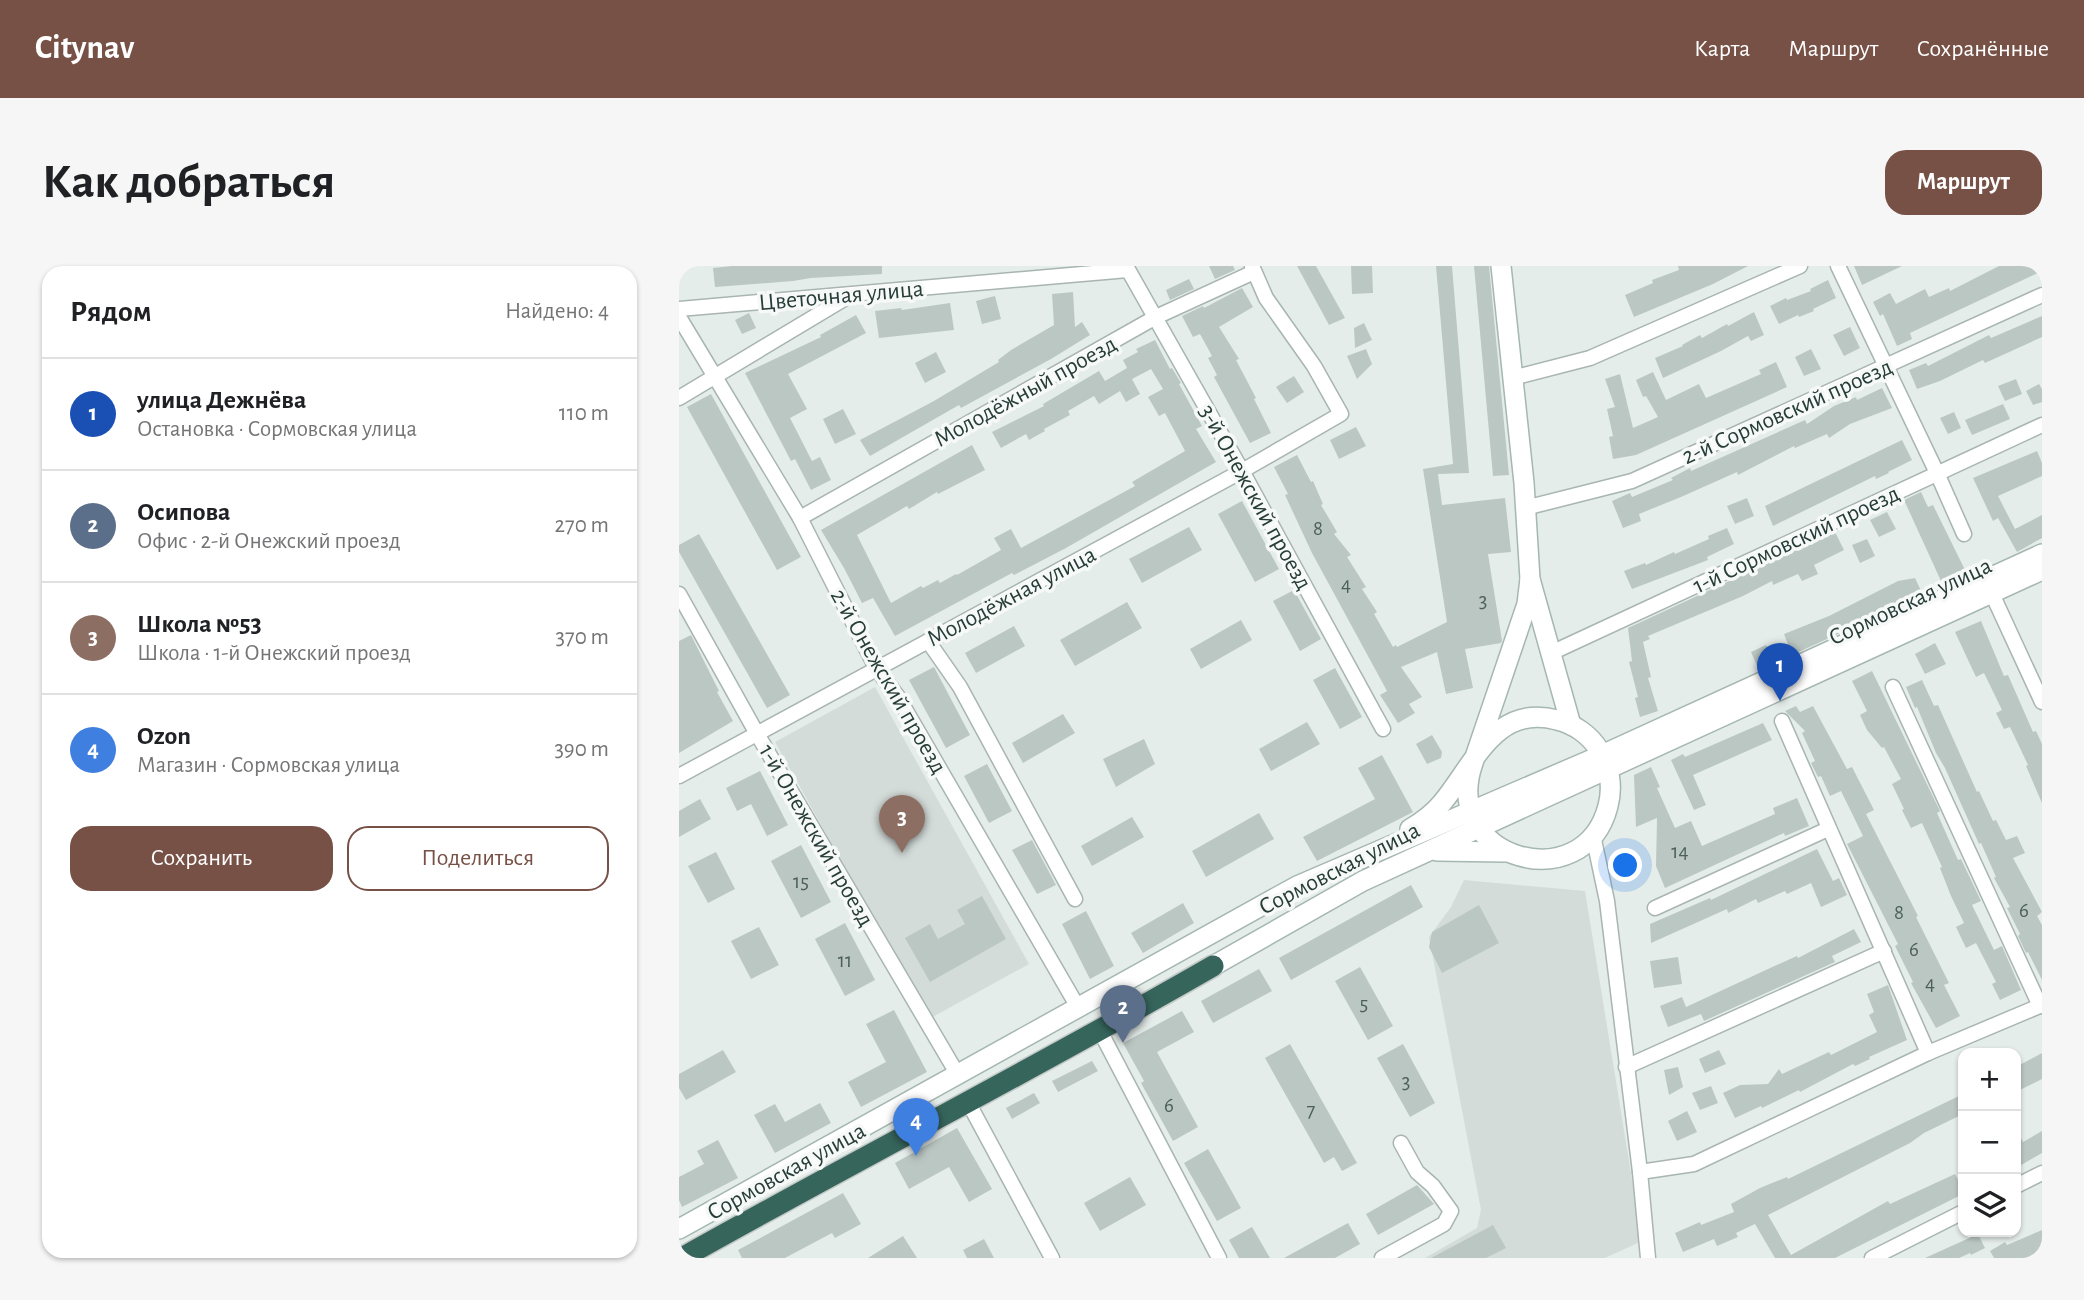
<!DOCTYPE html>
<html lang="ru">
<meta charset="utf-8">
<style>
:root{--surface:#fff;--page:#f6f6f6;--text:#202124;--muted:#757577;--line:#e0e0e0;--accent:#775146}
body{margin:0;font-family:"Alegreya Sans",sans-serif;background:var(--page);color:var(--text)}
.controls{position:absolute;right:21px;bottom:21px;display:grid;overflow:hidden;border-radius:14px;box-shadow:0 2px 5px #0004}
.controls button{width:63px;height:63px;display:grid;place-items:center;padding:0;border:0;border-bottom:2px solid var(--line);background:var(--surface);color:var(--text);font:35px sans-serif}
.you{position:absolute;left:947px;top:600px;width:24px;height:24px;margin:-18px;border:5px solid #fff;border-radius:50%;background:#1a73e8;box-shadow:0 0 0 10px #1a73e833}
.badge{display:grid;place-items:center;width:46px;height:46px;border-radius:50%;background:var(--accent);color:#fff;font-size:23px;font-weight:700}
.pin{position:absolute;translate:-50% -58px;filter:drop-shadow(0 2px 4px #0008)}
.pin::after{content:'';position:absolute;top:37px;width:24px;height:21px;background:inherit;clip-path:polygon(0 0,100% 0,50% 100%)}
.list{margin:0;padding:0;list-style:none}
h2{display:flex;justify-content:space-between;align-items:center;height:91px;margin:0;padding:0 28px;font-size:30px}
h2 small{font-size:23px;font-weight:400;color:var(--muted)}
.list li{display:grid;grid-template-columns:46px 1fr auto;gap:21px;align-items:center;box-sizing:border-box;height:112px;padding:0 28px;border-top:2px solid var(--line)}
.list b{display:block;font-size:26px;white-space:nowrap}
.list p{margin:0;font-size:23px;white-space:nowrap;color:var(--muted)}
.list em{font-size:23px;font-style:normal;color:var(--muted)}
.actions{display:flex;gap:14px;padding:21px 28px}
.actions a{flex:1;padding:16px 0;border:2px solid var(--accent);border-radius:21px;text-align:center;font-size:24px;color:var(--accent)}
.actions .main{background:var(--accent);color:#fff}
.icon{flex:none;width:38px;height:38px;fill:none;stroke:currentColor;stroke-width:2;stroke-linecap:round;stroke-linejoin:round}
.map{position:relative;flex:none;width:1363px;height:992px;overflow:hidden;border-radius:21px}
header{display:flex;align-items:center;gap:42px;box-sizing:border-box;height:98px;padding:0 35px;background:var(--accent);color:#fff}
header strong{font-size:33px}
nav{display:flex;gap:38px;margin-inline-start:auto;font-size:24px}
.intro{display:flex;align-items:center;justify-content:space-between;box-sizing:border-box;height:168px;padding:0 42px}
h1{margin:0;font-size:49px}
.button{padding:18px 32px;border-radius:21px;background:var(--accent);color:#fff;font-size:24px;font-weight:700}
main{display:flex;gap:42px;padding:0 42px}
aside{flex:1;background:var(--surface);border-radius:21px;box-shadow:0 2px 5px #0004}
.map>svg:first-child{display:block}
.built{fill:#d4dcd9}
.building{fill:#bbc7c3}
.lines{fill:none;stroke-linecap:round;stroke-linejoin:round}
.street-casing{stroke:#a8b5b1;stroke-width:17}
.secondary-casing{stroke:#a5b7b1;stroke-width:22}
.highway-casing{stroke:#c3c9c7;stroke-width:24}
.street{stroke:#fff;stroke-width:14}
.secondary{stroke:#fff;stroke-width:19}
.highway{stroke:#36655c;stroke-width:21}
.labels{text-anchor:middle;stroke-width:7;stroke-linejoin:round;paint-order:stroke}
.number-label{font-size:21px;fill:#4c605a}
.street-label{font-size:24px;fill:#273d37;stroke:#f6f9f8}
</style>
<header>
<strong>Citynav</strong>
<nav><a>Карта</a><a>Маршрут</a><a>Сохранённые</a></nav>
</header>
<div class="intro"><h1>Как добраться</h1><a class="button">Маршрут</a></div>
<main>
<aside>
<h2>Рядом<small>Найдено: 4</small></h2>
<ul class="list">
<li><span class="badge" style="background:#1a4fb4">1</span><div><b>улица Дежнёва</b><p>Остановка · Сормовская улица</p></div><em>110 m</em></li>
<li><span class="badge" style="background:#5c6f8a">2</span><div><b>Осипова</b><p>Офис · 2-й Онежский проезд</p></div><em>270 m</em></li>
<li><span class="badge" style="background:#8d6e63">3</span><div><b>Школа №53</b><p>Школа · 1-й Онежский проезд</p></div><em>370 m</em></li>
<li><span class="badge" style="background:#3f7fe0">4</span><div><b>Ozon</b><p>Магазин · Сормовская улица</p></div><em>390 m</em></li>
</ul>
<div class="actions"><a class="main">Сохранить</a><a>Поделиться</a></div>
</aside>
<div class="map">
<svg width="1363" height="992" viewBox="0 0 1363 992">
<rect width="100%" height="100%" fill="#e5edea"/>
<g class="built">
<path d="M196,421L350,698L250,753L96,476Z"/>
<path d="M785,614L906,625L963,975L926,992H746L798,962L802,944L750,671L772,641Z"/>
</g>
<g class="building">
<path d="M53,0H203V8L132,12L114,15L36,21L34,2Z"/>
<path d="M530,0H554L556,4L536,13Z"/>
<path d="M618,0H637L666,52L650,59Z"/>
<path d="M672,0H693L694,27L673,28Z"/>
<path d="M757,0H773L790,207L759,208L763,239L826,232L832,286L809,288L823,375L822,377L786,383L794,422L767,428L758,386L722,401L743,431L730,438L736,447L719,457L701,429L708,425L633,287L606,229L609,228L595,201L618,189L632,216L634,215L644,238L642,239L658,266L655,268L672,289L668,291L687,321L683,323L698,346L695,348L714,381L717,379L718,381L768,356L744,203L774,198Z"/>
<path d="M795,0H810L830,209L814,210Z"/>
<path d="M999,0H1069L1034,18L955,51L946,29L974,17L973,14L1000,4Z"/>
<path d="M1175,0H1223L1183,19Z"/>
<path d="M1320,0H1363V5L1231,67L1233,73L1218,80L1204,48L1201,50L1194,36L1211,27L1217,38L1246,23L1250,31L1270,22L1271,25Z"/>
<path d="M510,13L515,23L491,34L487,24Z"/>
<path d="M1149,14L1157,32L1134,43L1135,45L1120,51L1119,49L1100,58L1091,40L1107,32L1108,34L1132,25L1131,23Z"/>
<path d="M563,22L574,41L540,61L560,93L557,94L577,132L575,133L592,167L571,177L535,111L538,109L529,92L533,90L521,68L514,71L503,50L524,40L525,42Z"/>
<path d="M394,26L396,61L403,56L411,69L372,93L282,142L280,139L191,190L181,174L255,135L320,96L319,94L332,84L375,59L373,28Z"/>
<path d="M316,30L322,53L303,58L297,35Z"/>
<path d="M271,37L275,64L200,72L196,45L222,42L223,44Z"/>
<path d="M1075,46L1085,69L1072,75L1069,70L1042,85L984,112L976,92L1004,80L1003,79L1021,69L1023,72L1048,58L1049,60Z"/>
<path d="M70,47L77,62L63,68L56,54Z"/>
<path d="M177,49L187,67L109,108L128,143L111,152L133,195L141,191L152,214L132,224L116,193L112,195L66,107L142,71L141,69Z"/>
<path d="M1363,50V71L1306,97L1304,94L1261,115L1238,123L1230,104L1247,97L1249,100L1310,69L1312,72Z"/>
<path d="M685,57L693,74L676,82L675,62Z"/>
<path d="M1171,61L1181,82L1165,90L1154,69Z"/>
<path d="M476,74L491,103L493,102L502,117L500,118L523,160L517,163L537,196L387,282L335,309L333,307L216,370L194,332L183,337L165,302L142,264L293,179L306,204L259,228L258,226L230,243L228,240L178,269L212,337L242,320L244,322L259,314L261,317L277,308L278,309L322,284L315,272L332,263L342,282L456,220L453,216L506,185L486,147L480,150L469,131L484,123L472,103L453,113L461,128L447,136L441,125L420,138L415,130L389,145L391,149L365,163L366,165L350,174L347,168L322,182L313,166L365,140L364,138L420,105L426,115L448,102L444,94L459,86L457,83Z"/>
<path d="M687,83L693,98L678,113L668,90Z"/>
<path d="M1132,83L1142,103L1125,110L1116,91Z"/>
<path d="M257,86L267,106L246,117L236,97Z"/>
<path d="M1097,96L1108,121L957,189L934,193L930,171L934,170L928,143L936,141L926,113L941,108L954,162L979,151L967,130L964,131L957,114L974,106L987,134L1020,118L1027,132L1082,108L1080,104Z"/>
<path d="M615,110L625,126L608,137L597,121Z"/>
<path d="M1337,113L1343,128L1326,135L1319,120Z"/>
<path d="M1360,118L1363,123V136L1354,139L1347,125Z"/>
<path d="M1203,122L1213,142L1171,158L1150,172L1148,168L1116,182L1115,180L1059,209L1058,206L1002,231L960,248L962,255L944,262L933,235L951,227L953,231L994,214L992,212L1011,202L1012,205L1126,154L1128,158L1155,140L1177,131L1178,134Z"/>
<path d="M32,128L122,291L98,304L8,141Z"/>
<path d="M1324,138L1331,153L1293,169L1286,154Z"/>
<path d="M164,143L177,168L156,178L144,153Z"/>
<path d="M1275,146L1282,162L1269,168L1261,152Z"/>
<path d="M677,161L687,180L660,193L651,174Z"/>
<path d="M1223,174L1233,194L1209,206L1210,207L1197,213L1196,210L1094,260L1086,240Z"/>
<path d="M1358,185L1363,197V210L1319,230L1336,263L1363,249V272L1338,286L1319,252L1314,255L1294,212Z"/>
<path d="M1242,226L1249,241L1254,239L1286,304L1262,315L1225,234Z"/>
<path d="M1068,232L1075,250L1056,258L1048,240Z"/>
<path d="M563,235L600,303L576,316L539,248Z"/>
<path d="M1208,246L1217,263L1200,271L1191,254Z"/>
<path d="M510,261L523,284L463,317L450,293Z"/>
<path d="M1048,262L1055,278L1028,291L1029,294L953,323L945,305L966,297L967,299L995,286L996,288L1030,273L1029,270Z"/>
<path d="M1156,266L1165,284L1135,299L1139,308L1123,315L1119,308L1094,319L1093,315L1064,330L969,370L971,373L964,376L972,411L969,412L979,445L961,451L956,432L959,431L950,396L953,395L949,362Z"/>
<path d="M20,268L111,429L88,442L0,286V279Z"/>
<path d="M1188,273L1196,290L1181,297L1173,279Z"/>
<path d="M1236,312L1244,329L1113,389L1105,368L1150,350L1219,315Z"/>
<path d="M615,324L642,373L621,385L594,335Z"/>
<path d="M448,336L463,362L396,400L381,374Z"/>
<path d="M562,354L573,374L522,403L511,383Z"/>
<path d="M1302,355L1325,410L1329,409L1354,466L1357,465L1363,478V537L1347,500L1349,499L1331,461L1325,463L1317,447L1323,444L1305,407L1297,411L1276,366Z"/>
<path d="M335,360L346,380L297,407L286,387Z"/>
<path d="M12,369L40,425L38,426L54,455L0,487V375Z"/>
<path d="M1256,377L1267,398L1246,408L1236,388Z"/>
<path d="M1087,379L1096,397L1080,404L1072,386Z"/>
<path d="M255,401L291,469L267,482L230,414Z"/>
<path d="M656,402L683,451L661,463L634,414Z"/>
<path d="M1193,405L1261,545L1258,547L1279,594L1282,593L1302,635L1293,639L1315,684L1323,680L1342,724L1321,734L1313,718L1317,716L1297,677L1287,682L1277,661L1285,657L1272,630L1261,602L1263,601L1243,557L1232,562L1223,544L1225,543L1213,518L1222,513L1205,481L1203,482L1188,464L1181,449L1188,445L1173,415Z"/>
<path d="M1243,414L1255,440L1259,439L1298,526L1300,525L1314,555L1317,554L1327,574L1338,570L1346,587L1334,592L1363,646L1358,650L1363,659V714L1349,686L1347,687L1339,670L1341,668L1328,642L1331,641L1315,612L1317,611L1302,577L1300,578L1266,502L1257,487L1238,441L1236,442L1227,421Z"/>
<path d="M1117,440L1121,446L1134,440L1168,503L1173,501L1195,544L1187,548L1239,650L1237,651L1270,717L1265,719L1281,750L1257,762L1232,717L1234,716L1216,680L1219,678L1168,578L1184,570L1162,525L1151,530L1142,510L1139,511L1132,497L1136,495L1123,467L1126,465L1106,445Z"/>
<path d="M384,448L396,467L344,497L333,477Z"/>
<path d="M628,456L641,478L592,505L580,483Z"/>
<path d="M1084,457L1093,474L1014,509L1027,539L1015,544L992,494L1004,488L1006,491Z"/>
<path d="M753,469L763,486L762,492L748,498L737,478Z"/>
<path d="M465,473L476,498L437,521L424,493Z"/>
<path d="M703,489L734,546L638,595L624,571L696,533L679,502Z"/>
<path d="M308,498L333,545L310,557L285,510Z"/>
<path d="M972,501L981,521L978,522L996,562L1012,555L1023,580L1096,548L1094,542L1118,532L1130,560L1106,570L1105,567L986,622L977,600L978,552L957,561L955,509Z"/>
<path d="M81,505L109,559L88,570L72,538L58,545L47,522Z"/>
<path d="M21,533L32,553L0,571V545Z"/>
<path d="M580,547L595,573L527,611L513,585Z"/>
<path d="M453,551L465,571L413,600L402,580Z"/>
<path d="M353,574L377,619L358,628L333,584Z"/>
<path d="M122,579L152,636L122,652L92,595Z"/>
<path d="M1138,583L1154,615L1160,612L1168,629L1142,641L1132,617L1108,628L1106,625L1079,637L1077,633L1049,647L1048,643L972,677L971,658L1031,632L1032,634Z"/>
<path d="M37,586L56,623L29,637L9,600Z"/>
<path d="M732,619L744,641L612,714L600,692Z"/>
<path d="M303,630L327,673L251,716L226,672L251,658L259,673L286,658L278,644Z"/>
<path d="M504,637L515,657L464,687L452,667Z"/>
<path d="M800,639L820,677L763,707L750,681L753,666Z"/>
<path d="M407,645L435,700L411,713L383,658Z"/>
<path d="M166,657L196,714L166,730L136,673Z"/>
<path d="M80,661L100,699L72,713L52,675Z"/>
<path d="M1175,663L1182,676L1153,690L1156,696L1025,755L1022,748L989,761L981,740L1003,731L1007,741L1089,703L1118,690L1119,692Z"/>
<path d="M999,691L1003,718L975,722L971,695Z"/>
<path d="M681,701L714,760L689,774L656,715Z"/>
<path d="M580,703L593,725L534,757L522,735Z"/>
<path d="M1209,719L1228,774L1190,791L1191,793L1176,800L1174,798L1121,826L1120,824L1083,842L1082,840L1056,852L1044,827L1061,819L1089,818L1100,803L1103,808L1150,786L1152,789L1198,766L1190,749L1195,746L1188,728Z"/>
<path d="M215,744L248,806L182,841L169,816L207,796L187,758Z"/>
<path d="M503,745L515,766L478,786L519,861L494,875L462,817L465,815L444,777Z"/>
<path d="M611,778L678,897L663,905L655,891L645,897L586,792Z"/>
<path d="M724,778L756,837L731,851L698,792Z"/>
<path d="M44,784L57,806L7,834L0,822V808Z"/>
<path d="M1040,784L1047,798L1026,807L1020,793Z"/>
<path d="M1363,787V813L1337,826V801Z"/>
<path d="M413,795L419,805L379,826L373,815Z"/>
<path d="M999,801L1004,821L990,829L985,804Z"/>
<path d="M1032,820L1039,837L1021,844L1013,827Z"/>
<path d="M355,827L361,837L333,853L327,842Z"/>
<path d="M1284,828V848L1245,867L1231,877L1089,949L1112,989L1209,935L1211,938L1276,908L1284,923V928L1156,992H1096L1076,958L1057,967L1059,971L1038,980L1035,973L1004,986L996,967L1021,956L1022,959L1055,946L1052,938L1081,922L1108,911L1109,913Z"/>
<path d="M141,837L152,857L96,887L75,849L96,838L106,856Z"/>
<path d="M1008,845L1018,866L998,875L989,855Z"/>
<path d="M278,862L313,923L290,936L270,901L230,923L216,897Z"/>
<path d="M1337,863L1344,876L1363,865V887L1337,902Z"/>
<path d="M39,874L59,912L3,941L0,934V911L25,898L18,885Z"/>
<path d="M529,883L562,942L538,955L505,897Z"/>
<path d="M451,911L467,939L421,965L405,937Z"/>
<path d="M738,919L755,938L699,969L687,948Z"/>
<path d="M164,927L182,958L156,972L153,967L106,992H63L59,984Z"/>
<path d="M669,957L681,978L656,992H605Z"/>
<path d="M814,959L827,982L807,992H752Z"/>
<path d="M573,961L591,992H560L550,974Z"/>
<path d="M1363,964V990L1357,992H1315L1311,985L1326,976L1328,979Z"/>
<path d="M1299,968L1306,982L1292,989L1291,987L1280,992H1246Z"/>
<path d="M224,970L238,992H189Z"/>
<path d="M305,973L315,992H288L284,984Z"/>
</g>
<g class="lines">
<defs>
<g id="street">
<path d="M447,0L563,205L704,463"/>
<path d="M1159,0L1258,207L1285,268"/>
<path d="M0,43L449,4"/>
<path d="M0,51L121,252L197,402L219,431L400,743"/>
<path d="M833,112L911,92L1121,0"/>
<path d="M0,132L170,30"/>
<path d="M846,242L953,215L1363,29"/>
<path d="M121,252L477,51L575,6"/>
<path d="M1309,319L1363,436"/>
<path d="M0,328L77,466L279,809"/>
<path d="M249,375L281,421L396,633"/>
<path d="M872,387L1363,159"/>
<path d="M1214,421L1361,740"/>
<path d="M1103,455L1249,787"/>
<path d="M0,510L563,205L662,148L635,100L587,32L573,0"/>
<path d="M914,569L928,635L961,906L969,992"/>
<path d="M976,642L1149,563"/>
<path d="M421,765L540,992"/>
<path d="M947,801L1205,685"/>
<path d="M289,836L373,992"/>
<path d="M961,906L1015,898L1249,787L1363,739"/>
<path d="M1337,920L1363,907"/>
<path d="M703,992L765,958L772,945L754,920L738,906L722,877"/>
<path d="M1193,992L1284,946"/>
</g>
<g id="secondary">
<path d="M822,0L845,217L851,313L892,459"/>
<path d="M731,563C743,556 754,548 763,537C795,499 816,437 878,454C895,458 911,469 920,484C931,500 934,521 929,540C905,634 760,593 794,497L848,338L851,313"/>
<path d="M758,585L826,586"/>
<path d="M534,700L684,615L1363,304"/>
<path d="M0,963L618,620L923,489L1363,288"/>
</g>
<path id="highway" d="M3,992C179,893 359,801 534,700"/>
</defs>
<use href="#street" class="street-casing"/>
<use href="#secondary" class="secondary-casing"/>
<use href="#highway" class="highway-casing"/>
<use href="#street" class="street"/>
<use href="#secondary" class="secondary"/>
<use href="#highway" class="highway"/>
</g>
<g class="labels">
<g class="number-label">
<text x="639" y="269">8</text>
<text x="667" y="325">4</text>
<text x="804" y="341">3</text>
<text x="1001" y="592">14</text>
<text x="122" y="622">15</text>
<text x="1345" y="651">6</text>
<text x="1220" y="653">8</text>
<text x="1235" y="690">6</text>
<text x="166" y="701">11</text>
<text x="1251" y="724">4</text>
<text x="685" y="744">5</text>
<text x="727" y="822">3</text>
<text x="490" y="846">6</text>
<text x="632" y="851">7</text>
</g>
<g class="street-label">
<text transform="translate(162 29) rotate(-5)" y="8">Цветочная улица</text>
<text transform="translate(346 125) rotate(-29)" y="8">Молодёжный проезд</text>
<text transform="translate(1108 145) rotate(-24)" y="8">2-й Сормовский проезд</text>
<text transform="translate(577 231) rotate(61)" y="8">3-й Онежский проезд</text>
<text transform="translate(1117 273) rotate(-25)" y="8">1-й Сормовский проезд</text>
<text transform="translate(332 330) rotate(-28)" y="8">Молодёжная улица</text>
<text transform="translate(1231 335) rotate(-25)" y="8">Сормовская улица</text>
<text transform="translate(210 415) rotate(60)" y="8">2-й Онежский проезд</text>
<text transform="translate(138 569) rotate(60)" y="8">1-й Онежский проезд</text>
<text transform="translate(660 602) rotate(-27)" y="8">Сормовская улица</text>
<text transform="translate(107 905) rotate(-29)" y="8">Сормовская улица</text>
</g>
</g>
</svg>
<div class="controls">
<button>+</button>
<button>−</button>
<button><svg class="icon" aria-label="layers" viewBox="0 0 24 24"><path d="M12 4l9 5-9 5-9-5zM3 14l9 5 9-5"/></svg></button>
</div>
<div class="you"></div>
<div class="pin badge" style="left:1101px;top:435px;background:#1a4fb4">1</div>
<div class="pin badge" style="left:444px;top:777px;background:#5c6f8a">2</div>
<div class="pin badge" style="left:223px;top:587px;background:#8d6e63">3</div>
<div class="pin badge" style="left:237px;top:890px;background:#3f7fe0">4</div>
</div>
</main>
